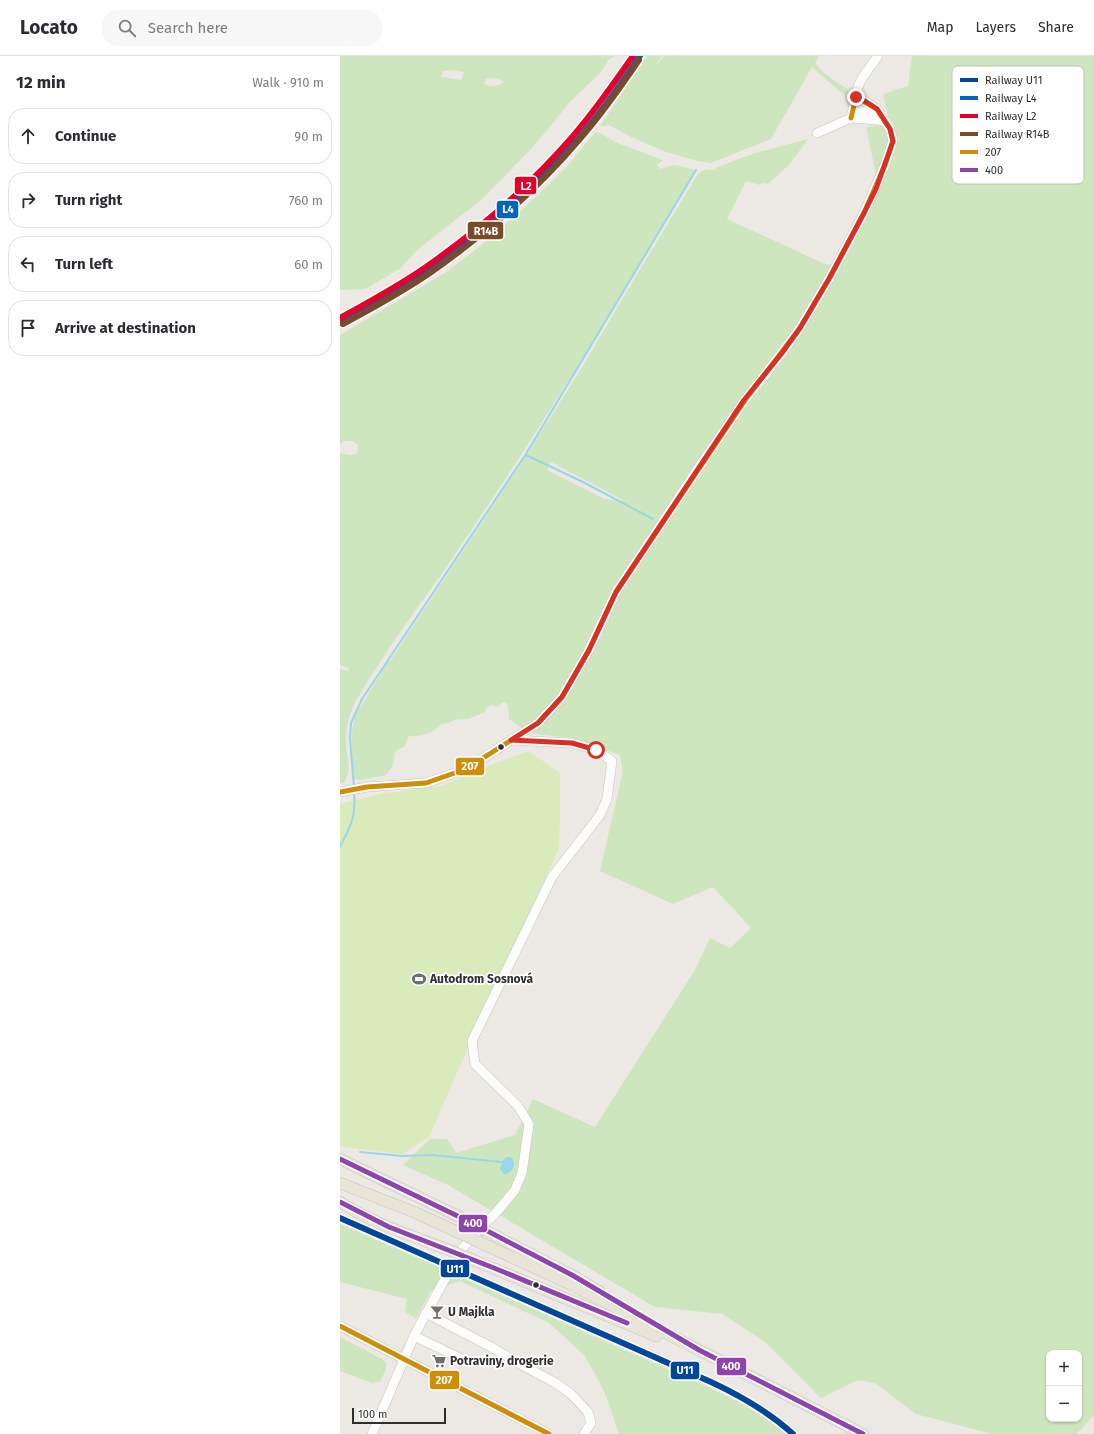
<!DOCTYPE html>
<meta charset="utf-8">
<style>
:root{--surface:#fff;--page:#f7f7f7;--text:#2b2b33;--muted:#7c7c81;--line:#e1e1e2}
body{margin:0;font-family:"Fira Sans",sans-serif;background:var(--page);color:var(--text)}
.controls{position:absolute;right:12px;bottom:12px;display:grid;overflow:hidden;border-radius:8px;box-shadow:0 1px 3px #0004}
.controls button{width:36px;height:36px;display:grid;place-items:center;padding:0;border:0;border-bottom:1px solid var(--line);background:var(--surface);color:var(--text);font:20px sans-serif}
.scale{position:absolute;left:12px;bottom:10px;width:94px;box-sizing:border-box;padding-left:4px;border:2px solid #2e2e2e;border-top:0;font-size:11px;line-height:14px;white-space:nowrap;color:#2e2e2e;-webkit-text-stroke:3px #fff;paint-order:stroke}
.stop{position:absolute;width:12px;height:12px;margin:-9px;border:3px solid #d93025;border-radius:50%;background:#fff}
.stop.end{background:#d93025;border-color:#fff;box-shadow:0 1px 4px #0008}
.list{margin:0;padding:0;list-style:none}
h2{display:flex;justify-content:space-between;align-items:center;height:52px;margin:0;padding:0 16px;font-size:17px}
h2 small{font-size:13px;font-weight:400;color:var(--muted)}
.list li{display:grid;grid-template-columns:26px 1fr auto;gap:12px;align-items:center;box-sizing:border-box;height:56px;margin:0 8px 8px;padding:0 8px;border:1px solid var(--line);border-radius:16px}
.list b{display:block;font-size:15px;white-space:nowrap}
.list em{font-size:13px;font-style:normal;color:var(--muted)}
.icon{flex:none;width:22px;height:22px;fill:none;stroke:currentColor;stroke-width:2;stroke-linecap:round;stroke-linejoin:round}
.map{position:relative;flex:none;width:754px;height:1378px;overflow:hidden}
header{display:flex;align-items:center;gap:24px;box-sizing:border-box;height:56px;padding:0 20px;background:var(--surface);border-bottom:1px solid var(--line)}
header strong{font-size:19px}
nav{display:flex;gap:22px;margin-inline-start:auto;font-size:14px}
.search{width:280px;height:36px;background:var(--page);display:flex;align-items:center;gap:10px;box-sizing:border-box;padding:0 14px;border-radius:16px;color:var(--muted);font-size:15px}
main{display:flex}
aside{flex:1;background:var(--surface)}
.map>svg:first-child{display:block}
.green{fill:#cee6be;fill-rule:evenodd}
.pitch{fill:#d9eabb}
.water{fill:#99d6ec}
.lines{fill:none;stroke-linecap:round;stroke-linejoin:round}
.stream{stroke:#99d6ec;stroke-width:2}
.minor-casing{stroke:#c5c4c5;stroke-width:10}
.major-casing{stroke:#c6c5c4;stroke-width:12}
.minor{stroke:#fcfcfb;stroke-width:9}
.major{stroke:#e8e4d6;stroke-width:11}
.major-bridge-casing{stroke:#c6c5c4;stroke-width:12;stroke-linecap:butt}
.major-bridge{stroke:#e8e4d6;stroke-width:11}
.bus-1-casing{stroke:#fff;stroke-width:8}
.bus-2-casing{stroke:#fff;stroke-width:8}
.bus-1{stroke:#cf8e09;stroke-width:5}
.bus-2{stroke:#8e44ad;stroke-width:5}
.rail-1-casing{stroke:#fff;stroke-width:9}
.rail-2-casing{stroke:#fff;stroke-width:9}
.rail-3-casing{stroke:#fff;stroke-width:9}
.rail-4-casing{stroke:#fff;stroke-width:9}
.rail-1{stroke:#00479a;stroke-width:6}
.rail-2{stroke:#0065bd;stroke-width:6}
.rail-3{stroke:#e4002b;stroke-width:6}
.rail-4{stroke:#7a4b2a;stroke-width:6}
.route{stroke:#d93025;stroke-width:5}
.bus-dot{fill:#2e2e2e;stroke:#fff;stroke-width:1.5}
.labels{text-anchor:middle;stroke-width:3.5;stroke-linejoin:round;paint-order:stroke}
.poi-label{font-size:12px;font-weight:bold;fill:#2e2e2e;stroke:#fff;text-anchor:start}
.key{fill:#fff;stroke:#c0c0c0;stroke-width:1}
.key-label{font-size:11px;fill:#2e2e2e}
.line-badge{stroke:#fff;stroke-width:1.5}
.badge-label{font-size:11px;text-anchor:middle;font-weight:bold;fill:#fff}
</style>
<header>
<strong>Locato</strong>
<div class="search"><svg class="icon" aria-label="search" viewBox="0 0 24 24"><circle cx="10" cy="10" r="6"/><path d="M15 15l6 6"/></svg>Search here</div>
<nav><a>Map</a><a>Layers</a><a>Share</a></nav>
</header>
<main>
<aside>
<h2>12 min<small>Walk · 910 m</small></h2>
<ul class="list">
<li><svg class="icon" aria-label="ahead" viewBox="0 0 24 24"><path d="M12 20V5M6 11l6-6 6 6"/></svg><div><b>Continue</b></div><em>90 m</em></li>
<li><svg class="icon" aria-label="right" viewBox="0 0 24 24"><path d="M7 20v-9h11M14 6l5 5-5 5"/></svg><div><b>Turn right</b></div><em>760 m</em></li>
<li><svg class="icon" aria-label="left" viewBox="0 0 24 24"><path d="M17 20v-9H6M10 6l-5 5 5 5"/></svg><div><b>Turn left</b></div><em>60 m</em></li>
<li><svg class="icon" aria-label="arrive" viewBox="0 0 24 24"><path d="M6 21V4h12l-3 4 3 4H6"/></svg><div><b>Arrive at destination</b></div></li>
</ul>
</aside>
<div class="map">
<svg width="754" height="1378" viewBox="0 0 754 1378">
<rect width="100%" height="100%" fill="#ece8e4"/>
<g class="green">
<path d="M0,0H261L268,3L263,0H275L270,3H269L261,16L229,47L209,72L190,94L142,143L76,195L61,212L25,233L0,234ZM111,14L124,16L121,24L101,21L103,15ZM154,22L164,25L160,29L149,30L144,28L146,23Z"/>
<path d="M307,0H322L313,12L324,0H479L475,7C485,20 498,27 511,35V45L472,11L431,83L371,107L358,105L326,96L291,81L267,68L266,70H260Z"/>
<path d="M572,0H754V1360L736,1378H652L576,1358L535,1327L518,1324L481,1342L425,1286L382,1258L315,1251L108,1129L63,1109L90,1083H107L116,1097L175,1079L193,1043L255,1071L355,914L370,882L390,892L411,872L373,831L333,848L260,815L283,715L280,699L231,682L189,677L169,663L168,649L165,646L160,648L159,651L150,649L145,653V656L128,663L114,664L109,667L101,668C95,677 79,681 69,680L64,691L57,694L55,696L53,709L46,719L21,724L14,723C12,704 7,664 22,649L46,608L50,605L185,402L244,308L299,215L358,118C364,112 372,113 378,115L375,112L415,97L468,83L449,109L428,128L422,127L420,129L406,125L387,163L487,209L490,208L497,211L539,133L526,71L553,67L548,60L543,38L568,30ZM211,406L283,444L284,445L265,443L207,414ZM709,1297H739V1363H709Z"/>
<path d="M256,75L280,88L323,104L317,109L320,113L334,109L357,114C299,210 242,305 181,399C156,437 131,475 105,513C76,554 46,594 20,638C11,652 6,668 6,685C6,701 13,713 4,727H0V613L8,615L9,612L0,609V397L10,399L17,398L18,389L13,385H3L0,388V279L105,217L139,191L196,141L228,109Z"/>
<path d="M0,1168L103,1213L104,1212L117,1217L116,1219L368,1331C396,1344 422,1358 446,1378H279L266,1340L259,1325L244,1299L209,1267L120,1225L91,1235L76,1262L65,1256L67,1243L0,1226Z"/>
<path d="M0,1281L42,1303L46,1307V1313L40,1326H35L34,1328L0,1315Z"/>
</g>
<path class="pitch" d="M188,695L220,717V751L219,792L133,980L89,1081L62,1098L4,1091L0,1089V748L45,737L102,730L145,711Z"/>
<path class="water" d="M166,1101H171C177,1108 173,1117 164,1118L160,1113L162,1106Z"/>
<g class="lines">
<g class="stream">
<path d="M186,399L243,426L313,463"/>
<path d="M14,731L10,683L11,667L22,643L186,398L356,114"/>
<path d="M0,791C11,769 16,762 14,736"/>
<path d="M20,1096L62,1100L92,1099L162,1106"/>
</g>
<defs>
<g id="minor">
<path d="M515,47L520,54L536,62"/>
<path d="M511,62L518,31L522,22L538,0"/>
<path d="M477,77L511,62L537,64L545,66"/>
<path d="M0,736L27,731L86,727L126,713L198,667L222,641L249,594L276,536L365,402L405,344L442,297L460,272L490,221L524,157L545,109L553,85L550,73L537,53L525,45L516,41"/>
<path d="M86,1257L151,1291L180,1308L214,1326L231,1338L248,1356L251,1367L244,1378"/>
<path d="M0,1270L209,1378"/>
<path d="M74,1280L126,1305"/>
<path d="M32,1378L74,1280L120,1195L146,1166L154,1159L175,1134L182,1117L189,1068L178,1050L135,1008L132,985L212,821L260,759L267,743L272,705L256,694L232,687L171,684"/>
</g>
<g id="major">
<path d="M0,1103L134,1168"/>
<path d="M0,1127L74,1156L124,1179"/>
<path d="M0,1146C34,1168 74,1181 112,1195"/>
<path d="M148,1176L232,1219L260,1236"/>
<path d="M139,1186L230,1228L523,1378"/>
<path d="M126,1201L316,1280"/>
</g>
</defs>
<use href="#minor" class="minor-casing"/>
<use href="#major" class="major-casing"/>
<use href="#minor" class="minor"/>
<use href="#major" class="major"/>
<defs>
<g id="major-bridge">
<path d="M134,1168L148,1176"/>
<path d="M124,1179L139,1186"/>
<path d="M112,1195L126,1201"/>
</g>
</defs>
<use href="#major-bridge" class="major-bridge-casing"/>
<use href="#major-bridge" class="major-bridge"/>
<defs>
<g id="bus-1">
<path d="M0,736L27,731L86,727L126,713L198,667L222,641L249,594L276,536L405,344L460,272L490,221L524,157L545,109L553,85L550,73L537,53L516,41L511,62"/>
<path d="M0,1270L209,1378"/>
</g>
<g id="bus-2">
<path d="M0,1103L134,1168L232,1219L359,1294L523,1378"/>
<path d="M0,1146L49,1171L154,1212L287,1267"/>
</g>
</defs>
<use href="#bus-1" class="bus-1-casing"/>
<use href="#bus-2" class="bus-2-casing"/>
<use href="#bus-1" class="bus-1"/>
<use href="#bus-2" class="bus-2"/>
<defs>
<path id="rail-1" d="M0,1162L371,1326C401,1340 429,1356 453,1378"/>
<path id="rail-2" d="M0,267C30,250 60,234 89,215C144,176 194,133 238,83C261,57 281,28 300,0"/>
<path id="rail-3" d="M0,262C29,246 59,230 86,211C140,173 190,130 233,80C255,55 274,27 293,0"/>
<path id="rail-4" d="M3,268C33,252 62,236 90,217C144,179 196,135 239,84C261,59 280,32 299,4"/>
</defs>
<use href="#rail-1" class="rail-1-casing"/>
<use href="#rail-2" class="rail-2-casing"/>
<use href="#rail-3" class="rail-3-casing"/>
<use href="#rail-4" class="rail-4-casing"/>
<use href="#rail-1" class="rail-1"/>
<use href="#rail-2" class="rail-2"/>
<use href="#rail-3" class="rail-3"/>
<use href="#rail-4" class="rail-4"/>
</g>
<g class="lines">
<path class="route" d="M256,694L232,687L171,684L198,667L222,641L249,594L276,536L404,344L442,297L460,272L490,221L524,157L536,133L553,85L550,73L537,53L525,45L516,41"/>
</g>
<defs>
<symbol id="stadium-bare" viewBox="-9 -9 18 18"><path d="M0-5a6.5 5 0 1 0 0 10a6.5 5 0 1 0 0-10ZM-3.5-1.8h7v3.6h-7Z" fill="#706f6e" stroke="#fff" stroke-width="2.5" paint-order="stroke"/></symbol>
<symbol id="bar-bare" viewBox="-9 -9 18 18"><path d="M-6-5H6L.8 .8V4.5H3.5V6h-7V4.5H-.8V.8Z" fill="#706f6e" stroke="#fff" stroke-width="2.5" paint-order="stroke"/></symbol>
<symbol id="supermarket-bare" viewBox="-9 -9 18 18"><path d="M-6-5.5h2.5l.6 2H6L4.5 2H-2.5L-4.4-4H-6ZM-1.5 3.2a1.3 1.3 0 1 0 .1 0ZM3 3.2a1.3 1.3 0 1 0 .1 0Z" fill="#706f6e" stroke="#fff" stroke-width="2.5" paint-order="stroke"/></symbol>
</defs>
<g fill-rule="evenodd">
<use href="#stadium-bare" x="69" y="913" width="20" height="20"/>
<use href="#bar-bare" x="87" y="1246" width="20" height="20"/>
<use href="#supermarket-bare" x="89" y="1295" width="20" height="20"/>
</g>
<g class="bus-dot">
<circle cx="161" cy="691" r="3.5"/>
<circle cx="196" cy="1229" r="3.5"/>
</g>
<g class="labels">
<g class="poi-label">
<text x="90" y="927">Autodrom Sosnová</text>
<text x="108" y="1260">U Majkla</text>
<text x="110" y="1309">Potraviny, drogerie</text>
</g>
</g>
<rect x="612" y="10" width="132" height="118" rx="6" class="key"/>
<rect x="620" y="22" width="18" height="4" fill="#00479a"/>
<rect x="620" y="40" width="18" height="4" fill="#0065bd"/>
<rect x="620" y="58" width="18" height="4" fill="#e4002b"/>
<rect x="620" y="76" width="18" height="4" fill="#7a4b2a"/>
<rect x="620" y="94" width="18" height="4" fill="#cf8e09"/>
<rect x="620" y="112" width="18" height="4" fill="#8e44ad"/>
<g class="key-label">
<text x="645" y="28">Railway U11</text>
<text x="645" y="46">Railway L4</text>
<text x="645" y="64">Railway L2</text>
<text x="645" y="82">Railway R14B</text>
<text x="645" y="100">207</text>
<text x="645" y="118">400</text>
</g>
<g class="line-badge">
<rect x="174" y="120" width="23" height="19" rx="4" fill="#e4002b"/>
<rect x="156" y="144" width="23" height="19" rx="4" fill="#0065bd"/>
<rect x="127" y="165" width="37" height="19" rx="4" fill="#7a4b2a"/>
<rect x="115" y="701" width="30" height="19" rx="4" fill="#cf8e09"/>
<rect x="118" y="1158" width="30" height="19" rx="4" fill="#8e44ad"/>
<rect x="100" y="1203" width="30" height="19" rx="4" fill="#00479a"/>
<rect x="376" y="1301" width="31" height="19" rx="4" fill="#8e44ad"/>
<rect x="330" y="1305" width="30" height="19" rx="4" fill="#00479a"/>
<rect x="89" y="1314" width="31" height="20" rx="4" fill="#cf8e09"/>
</g>
<g class="badge-label">
<text x="186" y="134">L2</text>
<text x="168" y="157">L4</text>
<text x="146" y="179">R14B</text>
<text x="130" y="714">207</text>
<text x="133" y="1171">400</text>
<text x="115" y="1217">U11</text>
<text x="391" y="1314">400</text>
<text x="345" y="1318">U11</text>
<text x="104" y="1328">207</text>
</g>
</svg>
<div class="controls">
<button>+</button>
<button>−</button>
</div>
<div class="scale">100 m</div>
<div class="stop" style="left:256px;top:694px"></div>
<div class="stop end" style="left:516px;top:41px"></div>
</div>
</main>
